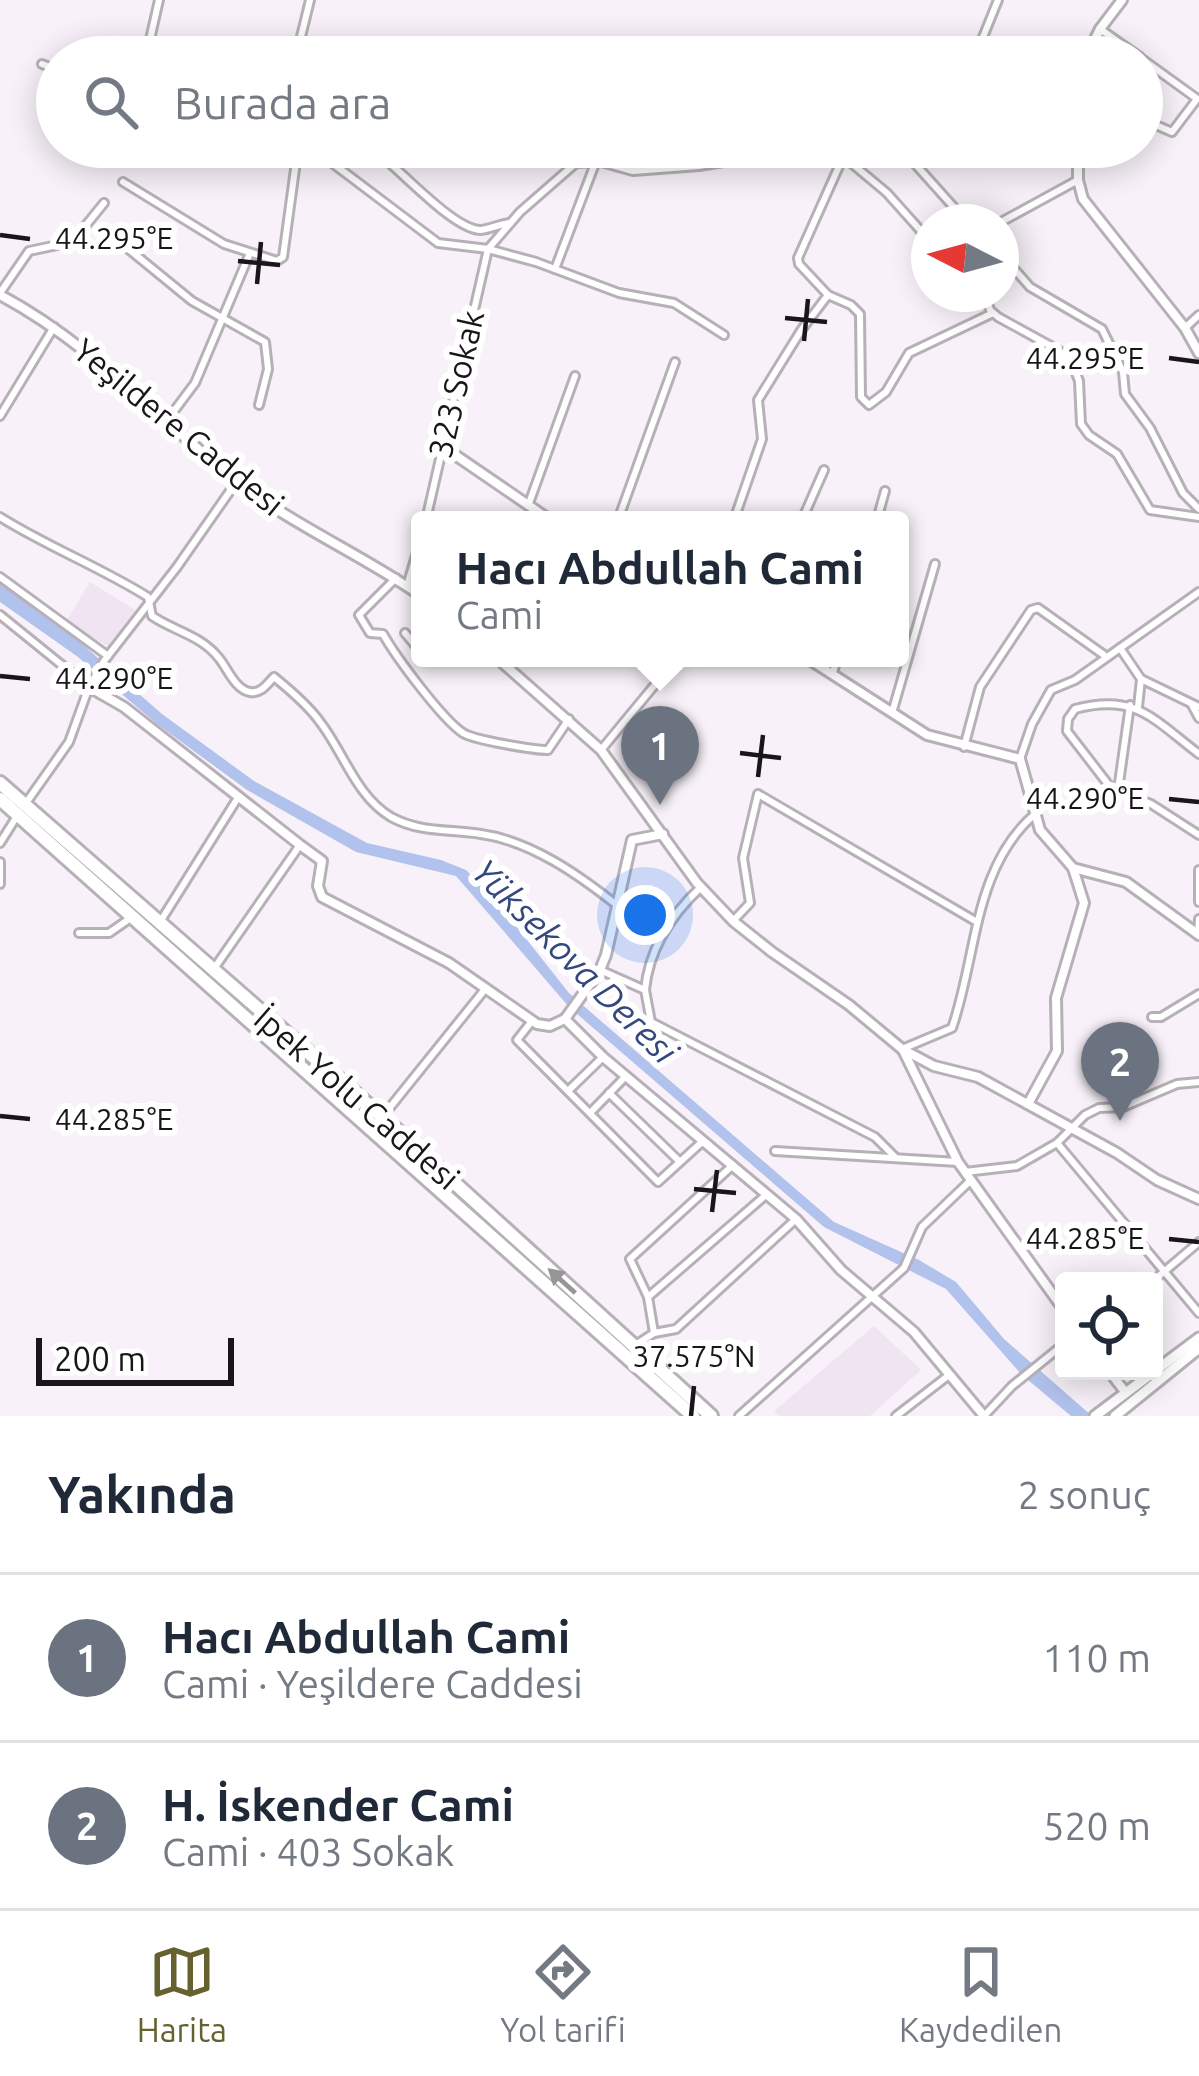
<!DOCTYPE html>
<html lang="tr">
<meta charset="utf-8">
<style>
:root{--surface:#fff;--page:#f2f2f3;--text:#1f2937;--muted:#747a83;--line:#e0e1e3;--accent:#66622f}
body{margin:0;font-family:Ubuntu,sans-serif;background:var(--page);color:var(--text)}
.controls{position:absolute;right:36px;bottom:36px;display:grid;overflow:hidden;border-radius:12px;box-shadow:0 6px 30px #0003}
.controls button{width:108px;height:108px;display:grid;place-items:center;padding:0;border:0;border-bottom:3px solid var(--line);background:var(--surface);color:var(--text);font:60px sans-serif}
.compass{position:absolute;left:911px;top:204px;width:108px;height:108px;border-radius:50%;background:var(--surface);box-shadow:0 6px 30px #0003;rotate:276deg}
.scale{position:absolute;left:36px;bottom:30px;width:198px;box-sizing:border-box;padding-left:12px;border:6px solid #181618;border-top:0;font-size:33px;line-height:42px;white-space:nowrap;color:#181618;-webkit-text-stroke:9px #fff;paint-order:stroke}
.you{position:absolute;left:645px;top:915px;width:42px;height:42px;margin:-30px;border:9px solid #fff;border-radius:50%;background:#1a73e8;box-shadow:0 0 0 18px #1a73e833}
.badge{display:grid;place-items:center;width:78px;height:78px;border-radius:50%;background:var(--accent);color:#fff;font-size:39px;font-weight:700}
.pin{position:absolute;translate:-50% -99px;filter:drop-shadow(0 3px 6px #0008)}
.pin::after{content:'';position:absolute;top:63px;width:42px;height:36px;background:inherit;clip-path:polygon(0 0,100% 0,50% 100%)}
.popup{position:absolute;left:411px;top:511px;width:498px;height:156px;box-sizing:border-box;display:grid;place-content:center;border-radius:12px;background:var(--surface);filter:drop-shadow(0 3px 9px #0005);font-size:39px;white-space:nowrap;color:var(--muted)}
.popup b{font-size:45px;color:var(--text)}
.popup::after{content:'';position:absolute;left:50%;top:100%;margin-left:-24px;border:24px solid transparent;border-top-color:var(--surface)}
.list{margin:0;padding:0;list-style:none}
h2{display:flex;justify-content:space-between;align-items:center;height:156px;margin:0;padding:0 48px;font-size:51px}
h2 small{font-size:39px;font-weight:400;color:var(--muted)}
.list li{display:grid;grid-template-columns:78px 1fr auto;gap:36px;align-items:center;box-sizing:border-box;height:168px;padding:0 48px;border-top:3px solid var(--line)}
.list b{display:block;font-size:45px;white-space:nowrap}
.list p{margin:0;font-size:39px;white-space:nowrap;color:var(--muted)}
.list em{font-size:39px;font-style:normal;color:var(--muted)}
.icon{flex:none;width:66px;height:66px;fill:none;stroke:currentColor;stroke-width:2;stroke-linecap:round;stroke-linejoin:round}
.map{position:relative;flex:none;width:1199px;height:1416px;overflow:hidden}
.search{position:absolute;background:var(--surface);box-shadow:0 6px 30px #0003;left:36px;right:36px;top:36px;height:132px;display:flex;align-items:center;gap:30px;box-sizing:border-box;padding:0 42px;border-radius:66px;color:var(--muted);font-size:45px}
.sheet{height:492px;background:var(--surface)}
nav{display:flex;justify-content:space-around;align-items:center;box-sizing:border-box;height:168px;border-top:3px solid var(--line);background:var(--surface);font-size:33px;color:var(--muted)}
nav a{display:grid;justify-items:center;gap:6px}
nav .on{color:var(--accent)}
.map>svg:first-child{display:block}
.built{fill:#f1e4f2}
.water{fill:#b1c2ec}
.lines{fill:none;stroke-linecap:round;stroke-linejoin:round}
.minor-casing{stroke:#b7b0b8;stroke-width:12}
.tertiary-casing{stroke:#b7b0b8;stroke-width:14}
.secondary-casing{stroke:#b7b0b8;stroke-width:15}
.trunk-casing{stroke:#b7b0b8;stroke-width:18}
.minor{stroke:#fff;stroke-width:6}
.tertiary{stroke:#fff;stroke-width:8}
.secondary{stroke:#fff;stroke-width:9}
.trunk{stroke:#fff;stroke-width:12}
.oneway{fill:#979697}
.ticks{fill:none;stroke:#181618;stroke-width:4.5}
.labels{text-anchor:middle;stroke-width:12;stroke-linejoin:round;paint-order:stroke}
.street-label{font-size:33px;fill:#181618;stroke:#fff}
.water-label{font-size:36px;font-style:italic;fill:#35487d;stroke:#fff}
.ticks-label{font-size:30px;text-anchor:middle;fill:#181618;stroke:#fff;stroke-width:12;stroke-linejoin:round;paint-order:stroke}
</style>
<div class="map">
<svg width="1199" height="1416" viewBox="0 0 1199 1416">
<rect width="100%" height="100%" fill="#f8f1f9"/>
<g class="built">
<path d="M90,582L135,610L108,646L65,623Z"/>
<path d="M874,1326L921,1370L870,1416H779L774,1411Z"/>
</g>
<path class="water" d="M0,582L73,636L162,714L254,781L367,843L441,860L466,870L489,892L569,993L594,1015L834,1222L919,1260L956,1282L1004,1339L1092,1416H1071L1022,1375L946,1289L824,1227L569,1007L456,876L356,852L247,790L157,724L78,657L0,602Z"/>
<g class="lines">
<defs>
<g id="minor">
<path d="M1100,29L1140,57"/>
<path d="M146,57L159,0"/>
<path d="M296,57L310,0"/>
<path d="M975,57L998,0"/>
<path d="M1142,59L1196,98"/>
<path d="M42,64L57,70"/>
<path d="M1142,119L1172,132L1197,99"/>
<path d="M370,147C395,163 452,230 481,230C490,229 500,224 510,223"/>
<path d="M909,147L916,165L967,222"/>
<path d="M315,150L438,243L488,249L536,262L619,293L674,303L724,335"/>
<path d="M851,150L912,155"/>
<path d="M123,182L224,244L277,261L283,257L298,147"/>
<path d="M1001,222L1078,180"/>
<path d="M126,247L192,301L265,342L268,369L259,405"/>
<path d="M1001,254L1030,287L1102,329L1123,372L1125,394L1150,428L1183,493L1199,509"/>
<path d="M555,269L596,161"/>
<path d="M0,293L29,251L62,244L78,235L104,203"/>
<path d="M985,294L990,310L998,317L1058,350L1072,363L1079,381L1081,424L1089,435L1117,454L1150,510L1199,517"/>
<path d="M828,295L851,305L860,314L861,397L869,405L886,392L909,353L993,313"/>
<path d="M1185,328L1199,315"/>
<path d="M0,416L54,327"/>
<path d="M168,419L195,383L250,253"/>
<path d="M528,506L575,376"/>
<path d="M0,517C48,547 100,567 148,597L152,616C174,631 200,635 218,657C227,667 235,690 250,692C261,694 267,684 274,677C290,690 308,705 320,722C344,753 356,796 391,817C420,833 450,829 481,834C531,841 579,875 618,906"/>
<path d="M426,520L488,249L520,212L576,163L601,162L633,171L699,166L761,156L844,157L887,193L929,240"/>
<path d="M618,520L675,362"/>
<path d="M734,520L762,439L758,400L802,329L828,295L799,264L798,258L840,164L854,147"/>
<path d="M802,520L824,470"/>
<path d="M877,520L885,491"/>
<path d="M0,577L108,656"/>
<path d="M396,578L359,615L370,633L383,634C396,657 442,719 463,733C474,740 534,750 548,750L569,719"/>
<path d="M407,586L420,542"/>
<path d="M0,615L89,687"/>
<path d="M405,633L420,651"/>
<path d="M1120,648L1141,679L1138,707"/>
<path d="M833,673L837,658"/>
<path d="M1141,679L1199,707"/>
<path d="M1192,705L1199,718"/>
<path d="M892,713L935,564"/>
<path d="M964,747L980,687L1031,610L1038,608L1104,655"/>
<path d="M601,750L677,658"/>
<path d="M1199,754C1153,719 1136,693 1075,709L1068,719L1067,731L1111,788L1151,804L1199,835"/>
<path d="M1020,759L1032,724L1051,690L1075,680L1199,592"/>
<path d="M1118,790L1130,705"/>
<path d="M26,803L69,742L89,687L104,661L177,567L237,481"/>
<path d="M0,843L19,813"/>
<path d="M0,862V884"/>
<path d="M1199,870V902"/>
<path d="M733,921L750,903L743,858L758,794L977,922"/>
<path d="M160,922L239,796"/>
<path d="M79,933H109L132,917"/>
<path d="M1198,934L1199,919"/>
<path d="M213,970L300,845"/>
<path d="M600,970L645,990L651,1022L875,1137L895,1157"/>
<path d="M645,990C649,949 671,915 701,887"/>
<path d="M1152,1017H1161L1199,994"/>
<path d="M532,1021L517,1040L658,1182L703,1141"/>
<path d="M902,1049L952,1028C977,957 973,867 1035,814"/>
<path d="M568,1091L603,1057"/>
<path d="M609,1093L679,1161"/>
<path d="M591,1112L626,1076"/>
<path d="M383,1116L486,988"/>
<path d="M1057,1143L1199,1313"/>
<path d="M775,1151L958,1162"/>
<path d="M965,1172L1017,1166L1057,1143L1085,1115L1099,1108L1123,1107L1177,1084L1199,1082"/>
<path d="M1153,1281L1199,1242"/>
<path d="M648,1297L630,1259L733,1165"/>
<path d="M654,1333L676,1329L796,1219"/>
<path d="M634,1346L654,1333L648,1297L767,1194"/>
<path d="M739,1416L904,1268L922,1227L970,1181"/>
<path d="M896,1416L949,1375"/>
<path d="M984,1416L1012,1386L1064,1344"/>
</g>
<g id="tertiary">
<path d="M1086,57L1100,29L1122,0"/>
<path d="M1078,147V180L1083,199L1185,328L1199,353"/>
<path d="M0,295C92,344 159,420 239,483C295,526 362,555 420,595"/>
<path d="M442,446L550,520"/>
<path d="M497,658L601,750L697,883L733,921L772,952L849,1005L902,1049L934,1066L978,1077L1117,1153L1157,1180L1199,1199"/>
<path d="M807,658L927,735L1020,759L1040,830L1073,868L1084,903L1056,998L1057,1051L1028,1104"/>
<path d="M89,687L124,707L300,845L322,861L318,886L322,897L449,963L537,1024L550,1026L565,1019"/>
<path d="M1073,868L1126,882L1199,935"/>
<path d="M565,1019L603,1057L796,1219L841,1270L914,1332L984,1416"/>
<path d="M565,1019L600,970L606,955L632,840L663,834"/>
<path d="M903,1050L958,1162L1064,1310"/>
<path d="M1109,1371L1126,1393"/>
</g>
<g id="secondary">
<path d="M1095,1416L1199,1338"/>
<path d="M1115,1416L1199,1348"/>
</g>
<g id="trunk">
<path d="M0,783L382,1117L711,1416"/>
<path d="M0,799L693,1416"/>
</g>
</defs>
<use href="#minor" class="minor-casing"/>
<use href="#tertiary" class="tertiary-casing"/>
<use href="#secondary" class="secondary-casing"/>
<use href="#trunk" class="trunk-casing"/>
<use href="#minor" class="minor"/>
<use href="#tertiary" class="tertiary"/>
<use href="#secondary" class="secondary"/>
<use href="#trunk" class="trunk"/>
</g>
<defs><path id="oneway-solid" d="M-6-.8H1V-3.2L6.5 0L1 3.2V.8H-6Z" transform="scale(3)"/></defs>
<use class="oneway" href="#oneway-solid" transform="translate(562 1281) rotate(-138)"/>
<path class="ticks" d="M0,235L30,239M238,261L280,265M257,284L261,242M785,318L827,322M804,341L808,299M1169,358L1199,362M0,676L30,679M740,753L781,758M758,777L763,735M1169,799L1199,802M0,1116L30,1119M694,1189L736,1193M712,1212L717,1170M1169,1239L1199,1242M691,1416L694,1386"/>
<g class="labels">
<g class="street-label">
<text transform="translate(456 384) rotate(-77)" y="12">323 Sokak</text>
<text transform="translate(179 427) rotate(39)" y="12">Yeşildere Caddesi</text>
<text transform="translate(357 1098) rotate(41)" y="12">İpek Yolu Caddesi</text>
</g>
<g class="water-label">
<text transform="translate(575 961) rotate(45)" y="13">Yüksekova Deresi</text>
</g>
</g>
<g class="ticks-label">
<text x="114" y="249">44.295°E</text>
<text x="1085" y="369">44.295°E</text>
<text x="114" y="689">44.290°E</text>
<text x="1085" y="809">44.290°E</text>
<text x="114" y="1130">44.285°E</text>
<text x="1085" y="1249">44.285°E</text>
<text x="694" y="1367">37.575°N</text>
</g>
</svg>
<div class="controls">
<button><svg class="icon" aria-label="locate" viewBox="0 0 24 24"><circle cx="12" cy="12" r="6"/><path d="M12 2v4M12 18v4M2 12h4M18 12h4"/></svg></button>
</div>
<svg class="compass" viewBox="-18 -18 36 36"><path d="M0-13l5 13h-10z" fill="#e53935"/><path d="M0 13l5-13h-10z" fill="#747a83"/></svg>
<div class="scale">200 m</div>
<div class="you"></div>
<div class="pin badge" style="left:660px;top:805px;background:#6b7280">1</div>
<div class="popup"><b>Hacı Abdullah Cami</b>Cami</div>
<div class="pin badge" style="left:1120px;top:1121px;background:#6b7280">2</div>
<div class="search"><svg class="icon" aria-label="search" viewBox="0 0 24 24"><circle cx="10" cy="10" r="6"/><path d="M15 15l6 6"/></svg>Burada ara</div>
</div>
<section class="sheet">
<h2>Yakında<small>2 sonuç</small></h2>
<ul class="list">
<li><span class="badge" style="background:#6b7280">1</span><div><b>Hacı Abdullah Cami</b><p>Cami · Yeşildere Caddesi</p></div><em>110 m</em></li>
<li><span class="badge" style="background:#6b7280">2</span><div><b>H. İskender Cami</b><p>Cami · 403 Sokak</p></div><em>520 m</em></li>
</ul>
</section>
<nav>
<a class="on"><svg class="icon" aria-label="map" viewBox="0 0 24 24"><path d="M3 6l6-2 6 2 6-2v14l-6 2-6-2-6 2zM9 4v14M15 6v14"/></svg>Harita</a>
<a><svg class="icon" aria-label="directions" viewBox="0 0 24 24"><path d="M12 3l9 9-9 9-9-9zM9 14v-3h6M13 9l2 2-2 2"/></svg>Yol tarifi</a>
<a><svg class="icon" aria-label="saved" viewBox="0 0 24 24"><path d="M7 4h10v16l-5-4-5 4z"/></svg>Kaydedilen</a>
</nav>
